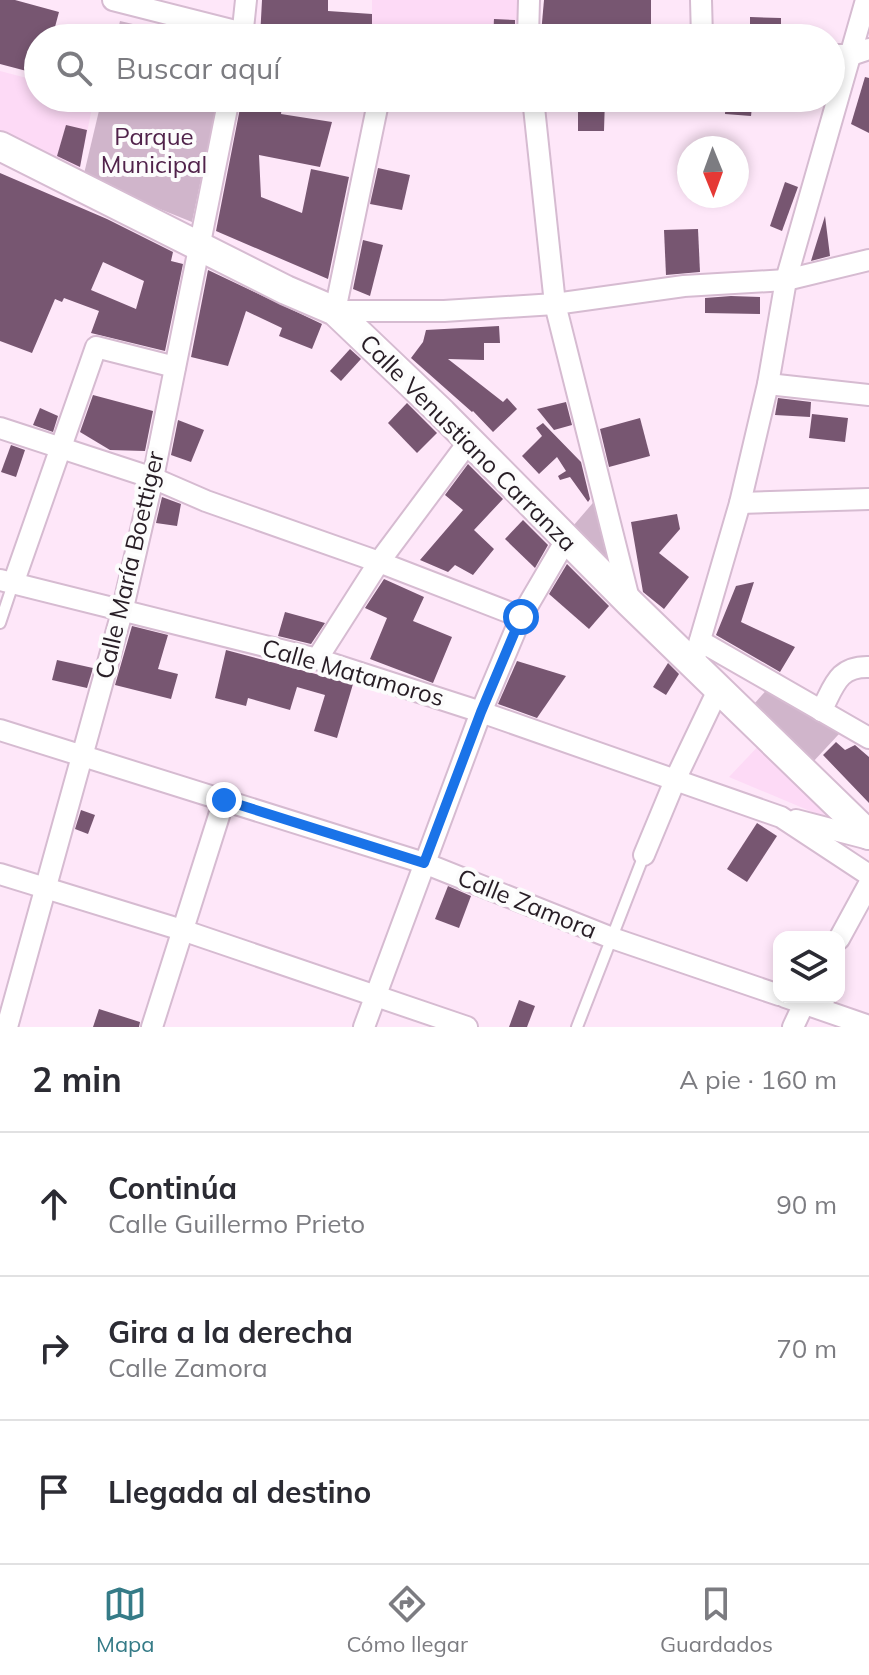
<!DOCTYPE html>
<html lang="es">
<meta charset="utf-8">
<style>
:root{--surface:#fff;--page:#f2f2f3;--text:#2b2b33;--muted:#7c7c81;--line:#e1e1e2;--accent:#357b87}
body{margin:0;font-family:Mulish,sans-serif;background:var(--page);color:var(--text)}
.controls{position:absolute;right:24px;bottom:24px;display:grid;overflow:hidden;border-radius:16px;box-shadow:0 4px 12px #0003}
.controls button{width:72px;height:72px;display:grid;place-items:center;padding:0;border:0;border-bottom:2px solid var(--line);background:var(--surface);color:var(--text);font:40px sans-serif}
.compass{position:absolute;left:677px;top:136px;width:72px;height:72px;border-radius:50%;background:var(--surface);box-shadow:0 4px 12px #0003;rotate:179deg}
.stop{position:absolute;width:24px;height:24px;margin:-18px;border:6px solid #1a73e8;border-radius:50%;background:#fff}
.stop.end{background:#1a73e8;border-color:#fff;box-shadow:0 2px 8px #0008}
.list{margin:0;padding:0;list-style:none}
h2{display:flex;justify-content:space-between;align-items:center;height:104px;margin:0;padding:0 32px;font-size:34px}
h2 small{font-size:26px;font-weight:400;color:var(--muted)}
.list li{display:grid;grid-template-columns:52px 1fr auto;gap:24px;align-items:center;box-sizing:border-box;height:144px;padding:0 32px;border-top:2px solid var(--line)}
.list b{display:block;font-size:30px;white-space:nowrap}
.list p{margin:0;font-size:26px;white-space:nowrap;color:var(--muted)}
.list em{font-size:26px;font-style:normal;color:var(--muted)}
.icon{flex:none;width:44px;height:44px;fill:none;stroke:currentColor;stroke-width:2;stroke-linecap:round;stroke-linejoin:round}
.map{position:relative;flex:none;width:869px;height:1027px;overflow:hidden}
.search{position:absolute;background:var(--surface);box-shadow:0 4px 12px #0003;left:24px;right:24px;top:24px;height:88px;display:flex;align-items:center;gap:20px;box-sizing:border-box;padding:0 28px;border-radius:44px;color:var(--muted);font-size:30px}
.sheet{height:536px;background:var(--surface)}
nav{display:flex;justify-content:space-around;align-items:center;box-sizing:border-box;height:112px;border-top:2px solid var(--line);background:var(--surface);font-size:22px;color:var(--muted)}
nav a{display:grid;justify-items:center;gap:4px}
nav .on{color:var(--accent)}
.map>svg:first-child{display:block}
.built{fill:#fddaf6}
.green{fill:#d0b5cb}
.building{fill:#775671;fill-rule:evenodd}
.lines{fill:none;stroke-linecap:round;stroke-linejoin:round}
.lane-casing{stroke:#d6bbd1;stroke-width:14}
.street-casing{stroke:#d6bbd1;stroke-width:24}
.secondary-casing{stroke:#d6bbd1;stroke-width:32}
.lane{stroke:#fff;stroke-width:10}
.street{stroke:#fff;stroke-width:20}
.secondary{stroke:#fff;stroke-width:28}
.route{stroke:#1a73e8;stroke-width:10}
.labels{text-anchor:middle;stroke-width:8;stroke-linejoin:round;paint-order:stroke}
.park-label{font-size:24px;fill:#51234b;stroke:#fcfcfc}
.street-label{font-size:24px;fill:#271d25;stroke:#fcfcfc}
</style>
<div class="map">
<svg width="869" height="1027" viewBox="0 0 869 1027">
<rect width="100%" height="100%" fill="#fee7f9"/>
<g class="built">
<path d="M372,0H522L521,38H372Z"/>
<path d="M0,71L38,81V98H94L79,172L0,139Z"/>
<path d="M764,740L838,810L829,819L729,777Z"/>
</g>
<g class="green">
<path d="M120,21L193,38H116Z"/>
<path d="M102,98H218L192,222L83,178Z"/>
<path d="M598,497L615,577L567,533Z"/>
<path d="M771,685L839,734L812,763L754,704Z"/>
</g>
<g class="building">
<path d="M0,0H15L59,12L52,38H38V74L0,64Z"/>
<path d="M262,0H328V11L372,14V38H260Z"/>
<path d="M544,0H651V35L541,34Z"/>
<path d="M750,17L781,18V38H750Z"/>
<path d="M494,19L515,20V38H493Z"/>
<path d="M865,77L869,78V133L851,124Z"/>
<path d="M242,98H283L281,114L332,122L320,167L259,155L261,197L302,213L311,169L349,177L328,279L216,231Z"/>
<path d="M578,98H605L604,131H578Z"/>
<path d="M726,98H753L751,116L725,114Z"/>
<path d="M66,125L87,130L80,167L57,156Z"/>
<path d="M378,168L410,175L402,210L370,204Z"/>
<path d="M0,173L107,219L173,252L171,261L183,264L165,351L91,333L99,311L64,298L62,302L55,299L32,353L0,341ZM103,262L144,281L136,309L91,290Z"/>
<path d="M785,182L798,187L782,231L770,226Z"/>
<path d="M825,216L830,256L811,261L814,251Z"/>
<path d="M698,229L700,272L666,275L664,230Z"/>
<path d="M363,240L383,245L370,296L353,289Z"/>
<path d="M208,270L322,324L312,349L279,336L282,328L246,311L228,366L191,357Z"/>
<path d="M731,296L760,297V314L705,313V298Z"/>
<path d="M499,326L500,343H484V360L448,359L503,402L507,398L517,409L493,432L473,411L472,412L411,358L423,342L426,330Z"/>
<path d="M350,349L361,359L341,381L330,371Z"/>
<path d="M93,395L153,411L145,451L110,450L80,432Z"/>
<path d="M778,398L811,402L810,417L775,415Z"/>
<path d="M566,402L572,425L554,430L537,409Z"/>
<path d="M407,403L437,433L417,453L388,423Z"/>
<path d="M40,408L58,416L53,432L33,425Z"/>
<path d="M812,414L848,418L845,442L809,438Z"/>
<path d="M640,418L650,456L609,467L600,429Z"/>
<path d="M178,420L204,430L191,462L171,455Z"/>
<path d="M543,423L581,462L590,499L588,502L570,477L560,480L558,476L566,471L557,457L539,474L522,456L542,436L536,428Z"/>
<path d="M11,445L25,450L16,477L1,472Z"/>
<path d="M468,464L503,499L474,530L494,549L473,575L455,565L448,572L420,560L463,510L445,495Z"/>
<path d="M162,497L181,504L177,526L156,523Z"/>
<path d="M677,514L680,529L659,553L689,577L664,609L643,592L631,522Z"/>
<path d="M523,520L548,545L535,568L505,539Z"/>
<path d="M567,564L609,606L589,629L549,594Z"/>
<path d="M384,579L424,597L413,621L452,637L433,683L370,659L387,618L365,608Z"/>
<path d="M754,582L741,622L795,647L780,672L716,635L736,586Z"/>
<path d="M285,612L325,623L311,644L278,636Z"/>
<path d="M132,626L168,635L158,669L178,674L171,699L115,685Z"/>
<path d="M226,650L353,684L337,738L314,731L325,695L297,687L290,710L248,698L246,706L215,698Z"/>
<path d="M57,660L93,668L87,688L52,680Z"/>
<path d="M517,661L566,676L537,718L498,704Z"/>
<path d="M668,663L679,674L666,695L653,687Z"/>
<path d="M836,742L845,750L855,745L869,757V803L823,755Z"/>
<path d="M81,810L95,815L88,834L75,829Z"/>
<path d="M757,823L777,836L747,882L727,869Z"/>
<path d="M448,886L471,896L459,928L435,919Z"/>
<path d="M519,1000L535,1006L527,1027H509Z"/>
<path d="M99,1009L140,1022L139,1027H93Z"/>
</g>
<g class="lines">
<defs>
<g id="lane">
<path d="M0,623L13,584"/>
<path d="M577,1027L644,855"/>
</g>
<g id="street">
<path d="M113,0L243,33"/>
<path d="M701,0L702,38"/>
<path d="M242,38L246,0"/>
<path d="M528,38L529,0"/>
<path d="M831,55H851L869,49"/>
<path d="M379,98L335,311H444L555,304L684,286L786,280L869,260"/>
<path d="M533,98L555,304L630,603"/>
<path d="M768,384L869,395"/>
<path d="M0,428L153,478L206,501L379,562L521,617"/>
<path d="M740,503L869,499"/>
<path d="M0,580L317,659L481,712L781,817L869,875"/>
<path d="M13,584L96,347L175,367"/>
<path d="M700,641L869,738"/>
<path d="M317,659L379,562L470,440"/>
<path d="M693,664L740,503L768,384L786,280L866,0"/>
<path d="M821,711C834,687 837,666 869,667"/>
<path d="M0,730L424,863L612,938L779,995"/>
<path d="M796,820L869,839"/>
<path d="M644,855L676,778L719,688"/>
<path d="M0,874L182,930L467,1027"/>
<path d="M839,939L869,884"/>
<path d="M785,997L869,1026"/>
<path d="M7,1027L122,612L153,478L229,98"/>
<path d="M152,1027L224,800"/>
<path d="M364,1027L481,712L521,617L566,540"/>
<path d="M793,1027L807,997"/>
</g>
<path id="secondary" d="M0,146L286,290L335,311L442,413L630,603L869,835"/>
</defs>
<use href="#lane" class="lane-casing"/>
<use href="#street" class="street-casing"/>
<use href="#secondary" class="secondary-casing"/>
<use href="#lane" class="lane"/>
<use href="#street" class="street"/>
<use href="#secondary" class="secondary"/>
</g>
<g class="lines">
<path class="route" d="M224,800L424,863L481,712L521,617"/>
</g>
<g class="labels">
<g class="park-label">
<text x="154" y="145">Parque<tspan x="154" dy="28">Municipal</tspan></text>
</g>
<g class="street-label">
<text transform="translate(468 443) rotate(45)" y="8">Calle Venustiano Carranza</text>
<text transform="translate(130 565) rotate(-77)" y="8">Calle María Boettiger</text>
<text transform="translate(353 673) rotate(16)" y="8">Calle Matamoros</text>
<text transform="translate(527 904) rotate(22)" y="8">Calle Zamora</text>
</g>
</g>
</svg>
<div class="controls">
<button><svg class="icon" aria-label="layers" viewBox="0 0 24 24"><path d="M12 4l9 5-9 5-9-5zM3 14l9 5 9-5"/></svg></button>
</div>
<svg class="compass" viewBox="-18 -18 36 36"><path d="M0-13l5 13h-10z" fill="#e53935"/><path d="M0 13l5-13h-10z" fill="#7c7c81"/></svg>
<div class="stop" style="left:521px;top:617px"></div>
<div class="stop end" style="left:224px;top:800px"></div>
<div class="search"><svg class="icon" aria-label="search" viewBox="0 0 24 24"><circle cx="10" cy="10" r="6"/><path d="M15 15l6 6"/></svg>Buscar aquí</div>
</div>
<section class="sheet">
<h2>2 min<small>A pie · 160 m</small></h2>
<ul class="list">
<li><svg class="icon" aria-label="ahead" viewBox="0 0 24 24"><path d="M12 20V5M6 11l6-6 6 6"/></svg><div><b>Continúa</b><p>Calle Guillermo Prieto</p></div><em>90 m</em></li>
<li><svg class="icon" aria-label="right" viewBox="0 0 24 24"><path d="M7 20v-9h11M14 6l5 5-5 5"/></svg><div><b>Gira a la derecha</b><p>Calle Zamora</p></div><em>70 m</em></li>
<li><svg class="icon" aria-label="arrive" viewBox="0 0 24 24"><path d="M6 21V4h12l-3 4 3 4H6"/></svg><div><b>Llegada al destino</b></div></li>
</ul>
</section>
<nav>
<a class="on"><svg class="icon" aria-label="map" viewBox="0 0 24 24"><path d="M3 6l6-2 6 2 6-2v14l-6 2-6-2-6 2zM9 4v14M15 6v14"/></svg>Mapa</a>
<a><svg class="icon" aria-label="directions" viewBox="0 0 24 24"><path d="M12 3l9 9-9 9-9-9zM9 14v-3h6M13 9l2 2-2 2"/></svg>Cómo llegar</a>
<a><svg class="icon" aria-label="saved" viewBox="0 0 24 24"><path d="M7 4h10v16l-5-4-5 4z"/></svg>Guardados</a>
</nav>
